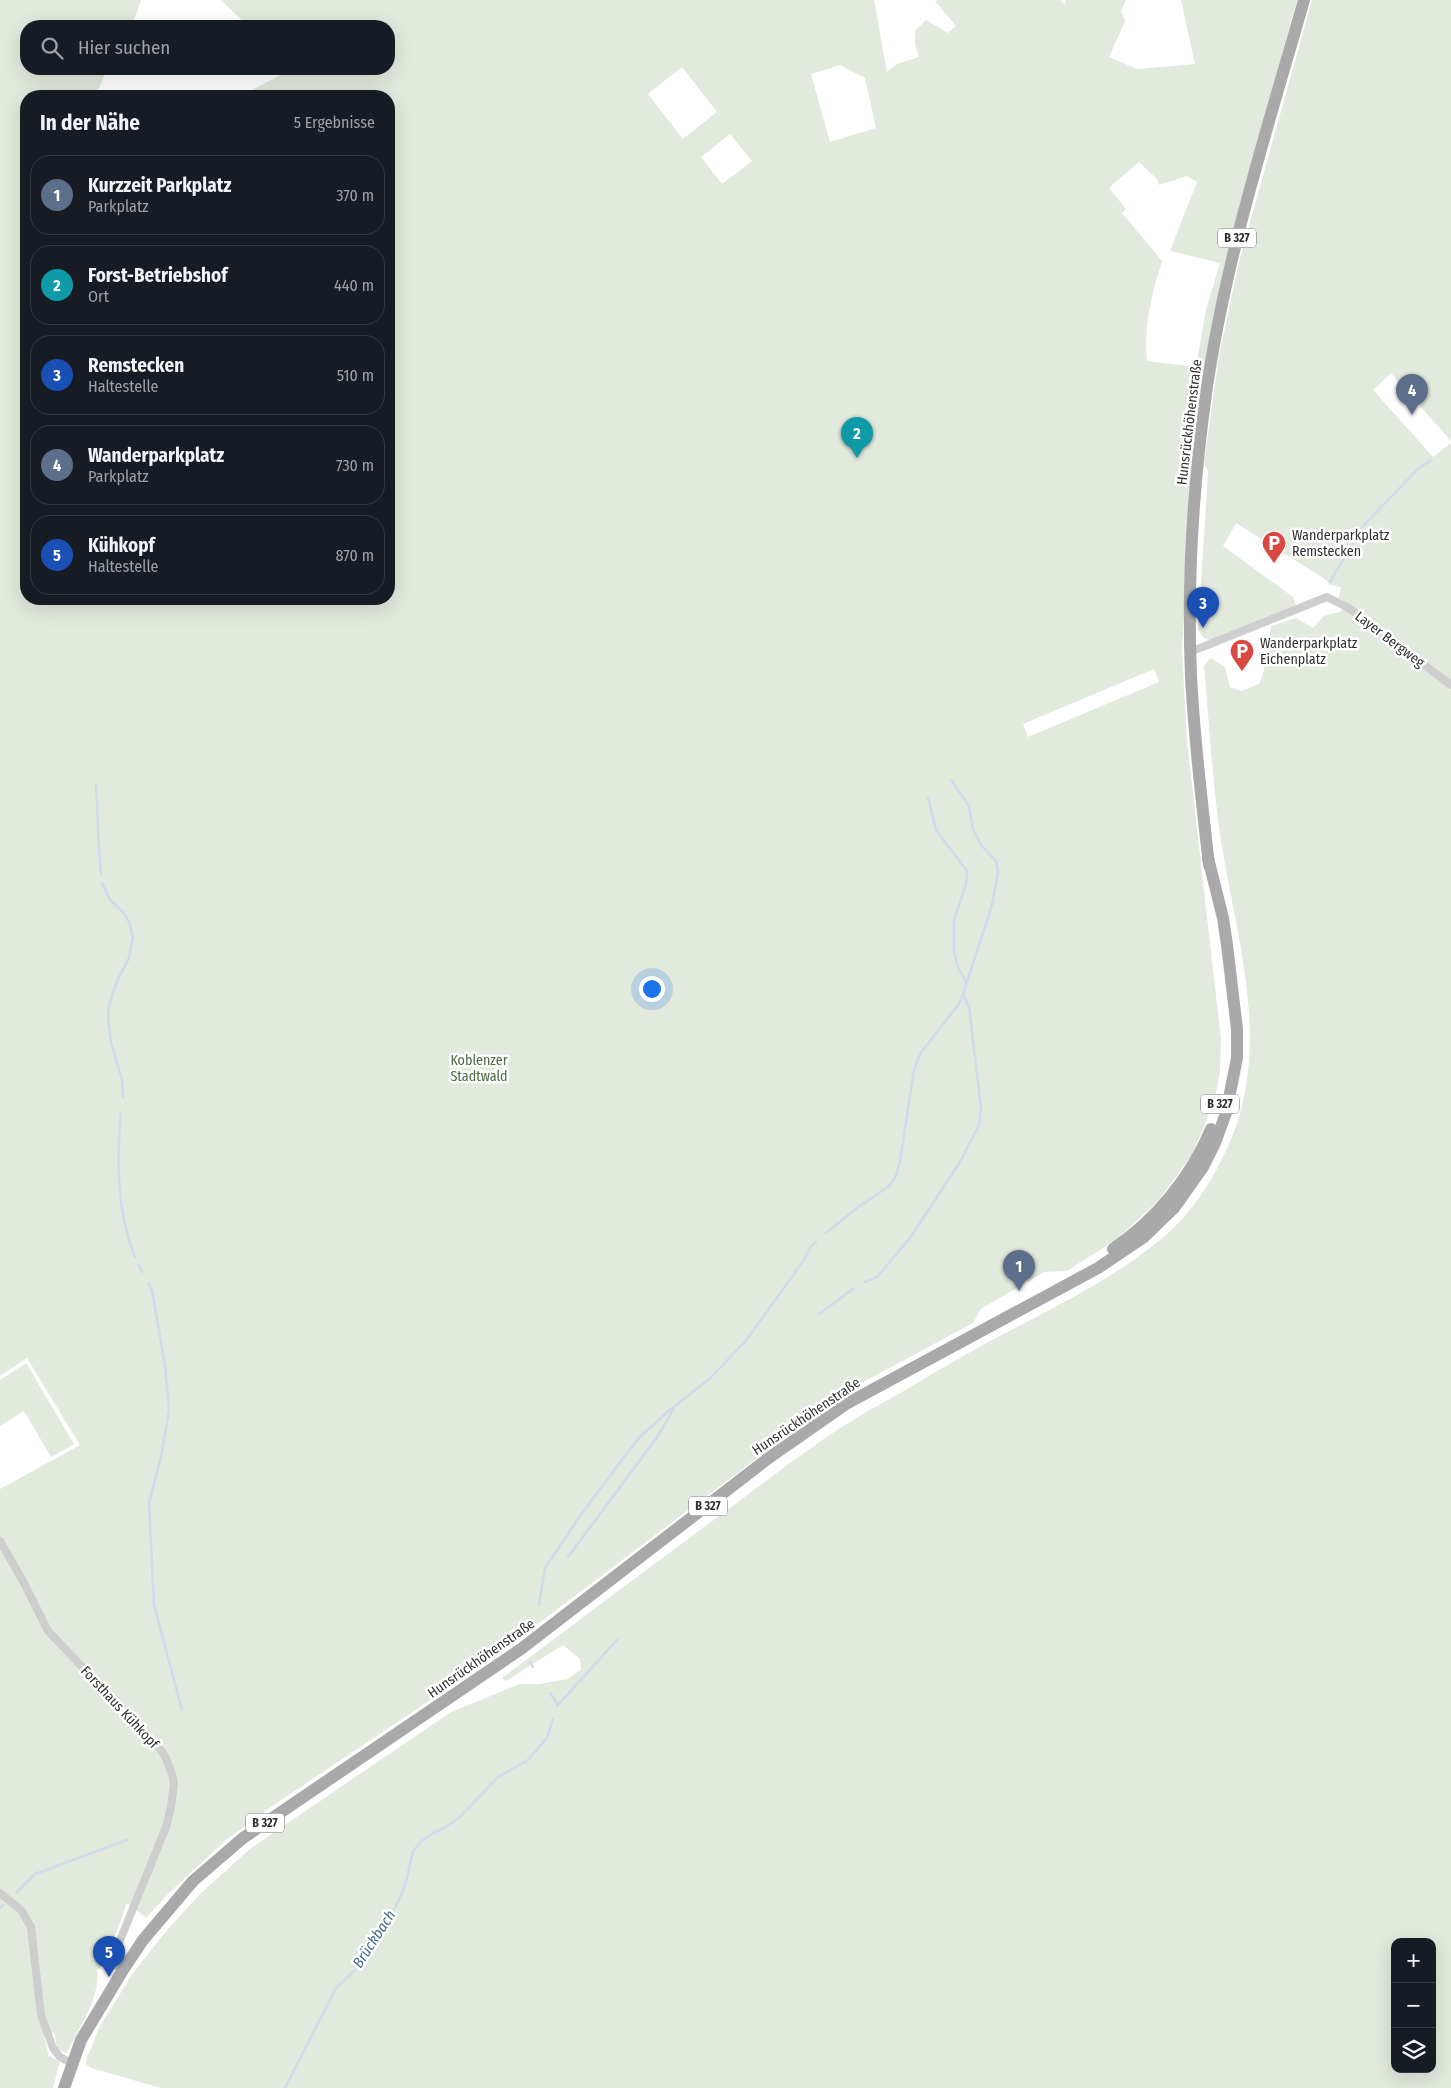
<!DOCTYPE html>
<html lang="de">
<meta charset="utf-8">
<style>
:root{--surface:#171b24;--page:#242831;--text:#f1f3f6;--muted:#9ea1a6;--line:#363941;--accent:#7c3aed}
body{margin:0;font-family:"Fira Sans Condensed",sans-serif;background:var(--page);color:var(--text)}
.controls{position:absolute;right:15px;bottom:15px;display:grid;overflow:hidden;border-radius:10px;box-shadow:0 5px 20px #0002}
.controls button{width:45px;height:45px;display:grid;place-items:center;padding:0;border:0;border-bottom:1px solid var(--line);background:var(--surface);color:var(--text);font:25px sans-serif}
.you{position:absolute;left:651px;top:988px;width:18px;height:18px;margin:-12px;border:4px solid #fff;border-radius:50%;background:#1a73e8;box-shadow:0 0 0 8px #1a73e833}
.badge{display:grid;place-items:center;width:32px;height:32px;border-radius:50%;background:var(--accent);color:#fff;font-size:16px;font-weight:700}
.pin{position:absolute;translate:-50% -41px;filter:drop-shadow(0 1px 2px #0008)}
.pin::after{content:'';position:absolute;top:26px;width:18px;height:15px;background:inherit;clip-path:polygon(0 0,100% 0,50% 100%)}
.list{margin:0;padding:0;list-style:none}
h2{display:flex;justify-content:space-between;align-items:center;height:65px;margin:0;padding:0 20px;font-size:21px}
h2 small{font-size:16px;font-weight:400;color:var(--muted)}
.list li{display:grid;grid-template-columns:32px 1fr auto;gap:15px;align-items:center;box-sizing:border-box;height:80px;margin:0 10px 10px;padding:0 10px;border:1px solid var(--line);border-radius:20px}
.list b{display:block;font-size:19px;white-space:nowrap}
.list p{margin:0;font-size:16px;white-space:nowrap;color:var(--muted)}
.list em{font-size:16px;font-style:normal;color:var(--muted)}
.icon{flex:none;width:28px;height:28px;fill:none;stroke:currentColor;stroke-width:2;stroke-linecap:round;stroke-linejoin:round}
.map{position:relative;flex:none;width:1451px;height:2088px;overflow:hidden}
.search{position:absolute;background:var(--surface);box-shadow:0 5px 20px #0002;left:20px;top:20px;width:375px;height:55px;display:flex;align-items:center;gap:12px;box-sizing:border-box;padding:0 18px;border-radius:20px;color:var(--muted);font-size:19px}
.panel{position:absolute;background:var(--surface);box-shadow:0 5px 20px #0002;left:20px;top:90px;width:375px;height:515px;border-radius:20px}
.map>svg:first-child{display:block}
.green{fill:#e2e9dd;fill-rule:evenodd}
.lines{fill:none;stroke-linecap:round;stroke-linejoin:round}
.stream{stroke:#cedceb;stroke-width:2.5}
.minor{stroke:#cecece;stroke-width:8}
.primary{stroke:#a9a9a9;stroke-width:12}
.labels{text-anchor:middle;stroke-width:5;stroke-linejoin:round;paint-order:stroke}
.shield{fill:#fff;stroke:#6f6f6f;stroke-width:1}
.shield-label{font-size:12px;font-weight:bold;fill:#313131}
.street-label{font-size:14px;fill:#313131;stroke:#fff}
.poi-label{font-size:14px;fill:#313131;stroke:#fff;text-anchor:start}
.park-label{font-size:14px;fill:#4f6a41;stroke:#fff}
.water-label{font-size:15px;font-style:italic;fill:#44688e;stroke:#fff}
</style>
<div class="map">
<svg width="1451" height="2088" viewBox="0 0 1451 2088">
<rect width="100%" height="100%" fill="#fff"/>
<g class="green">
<path d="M0,0H141L132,26H26V69H107L96,96H26V599H389V96H241L286,72L285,69H389V26H248L221,0H874L887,72L897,64L919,57L915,44V31L926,20L948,33L956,26L936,2L937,0H1060L1065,5L1066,0H1126L1121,11L1125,21L1109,57L1137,69L1195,64L1181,0H1297L1248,177L1188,524L1182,651L1187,741L1221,1040L1220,1071L1215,1098L1204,1127L1191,1156L1158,1201L1117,1239L1067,1271L1044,1272L981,1309L973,1323L867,1380L830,1403L494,1657L271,1807L226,1840L169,1893L146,1918L127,1903L105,1963L97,1970C101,1997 78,2030 66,2054L57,2047L54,2033L44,2036L49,2056L60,2062L53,2088H0V1489L80,1445L27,1358L0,1376ZM840,65L865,78L876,128L830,142L811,74ZM682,67L717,112L683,139L648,94ZM730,134L752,161L722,184L701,157ZM1139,162L1157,179L1159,185L1187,176L1197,182L1170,251L1220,263L1206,310L1196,367L1147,361C1143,326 1152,294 1162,261L1122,213L1126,209L1109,188ZM1154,669L1159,682L1028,737L1023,724Z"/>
<path d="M1312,0H1451V441L1391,373L1373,390L1433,457L1451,443V2088H161L91,2068L86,2064V2060L100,2026L133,1973L168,1929L200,1894L251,1848L451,1712L520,1684H539L568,1679L581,1669L580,1659L563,1645L506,1681L502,1678C581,1619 659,1560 738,1502C777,1473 816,1442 858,1417C874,1407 891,1399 907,1389C937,1371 967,1353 998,1337C1053,1308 1111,1280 1160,1240C1200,1208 1234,1147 1244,1097C1263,1008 1231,915 1219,827C1212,774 1209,720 1204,666L1211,658L1225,667L1230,687L1241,691L1259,684L1263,675L1271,626L1296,618L1313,628L1325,615L1340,612L1346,603L1339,598L1341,587L1330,585L1326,580L1236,523L1223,546L1293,597L1296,605L1285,612L1212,641L1204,638L1198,630L1208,472L1204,462L1219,356L1239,262ZM1395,1942H1432V2069H1395Z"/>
<path d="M26,1363L74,1444L51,1457L24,1411L0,1426V1380Z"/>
</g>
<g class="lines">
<g class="stream">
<path d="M1330,582L1363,526L1419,468L1431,460"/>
<path d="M96,784C98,814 98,844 101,874"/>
<path d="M928,797L936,830L967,871L966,884L954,920V952L958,967L967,984"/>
<path d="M102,883L110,900L124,913L129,922L133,937L129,958L117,981L109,1005L108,1018L111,1042L122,1080L123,1097"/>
<path d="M121,1113C116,1160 117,1212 135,1257"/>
<path d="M826,1233L857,1208L889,1186L896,1176L900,1161L914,1070L920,1054L959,1004L963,994L992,905L998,872L996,861L981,845L973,829L969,806L951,780"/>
<path d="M139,1265L142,1272"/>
<path d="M865,1282L877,1277L910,1238L960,1162L979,1125L981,1107L969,1007L963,994"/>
<path d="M148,1283L152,1290L165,1366L169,1410L161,1457L149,1503L154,1605L182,1710"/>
<path d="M819,1314L853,1289"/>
<path d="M568,1557L658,1436L674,1408"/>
<path d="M539,1605L545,1568L582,1513L624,1457L639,1438L666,1413L709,1379L745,1342L804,1260L811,1246L816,1242"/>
<path d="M530,1662L533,1667"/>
<path d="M550,1693L558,1705"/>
<path d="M557,1706L617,1640"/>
<path d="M17,1892L35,1874L127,1840"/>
<path d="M0,1908L3,1905"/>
<path d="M285,2088L336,1988L354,1971L396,1906L405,1886L413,1851L422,1841L433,1833L444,1828L460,1817L498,1777L528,1760L547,1738L553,1719"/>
</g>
<g class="minor">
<path d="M1190,652L1327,597L1347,607L1361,617L1451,685"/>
<path d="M0,1541L24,1583L48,1631L157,1745L165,1756L172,1774L174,1784L171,1807L166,1827L119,1943L115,1960L116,1965L123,1970"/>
<path d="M0,1893L21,1910L31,1927L41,2015L53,2048L60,2057L71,2063"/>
</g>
<g class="primary">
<path d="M1209,865C1202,802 1194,739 1191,676C1187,582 1193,487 1206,394C1225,260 1267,130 1304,0"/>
<path d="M1113,1249C1156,1220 1191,1177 1211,1129"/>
<path d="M64,2088L81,2040L123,1970L143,1940L193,1881L243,1838L521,1649L770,1457L846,1404L1098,1268L1144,1237L1174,1208L1203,1167L1215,1143L1226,1113L1237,1058V1029L1227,945L1223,918L1208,858"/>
</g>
</g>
<defs>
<symbol id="parking-pin" viewBox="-11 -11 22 30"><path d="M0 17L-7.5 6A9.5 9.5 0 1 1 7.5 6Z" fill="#d94941" stroke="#fff"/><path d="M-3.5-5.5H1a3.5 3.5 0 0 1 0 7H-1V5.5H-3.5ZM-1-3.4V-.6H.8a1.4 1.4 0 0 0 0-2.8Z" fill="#fff"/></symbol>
</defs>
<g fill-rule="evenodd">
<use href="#parking-pin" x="1260" y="529" width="28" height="38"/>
<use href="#parking-pin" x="1228" y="637" width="28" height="38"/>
</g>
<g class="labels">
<g class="shield">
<rect x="1218" y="228.5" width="38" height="19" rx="4"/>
<rect x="1201" y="1094.5" width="38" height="19" rx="4"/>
<rect x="689" y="1496.5" width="38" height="19" rx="4"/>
<rect x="246" y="1813.5" width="38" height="19" rx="4"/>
</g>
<g class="shield-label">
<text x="1237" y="242">B 327</text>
<text x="1220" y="1108">B 327</text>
<text x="708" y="1510">B 327</text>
<text x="265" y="1827">B 327</text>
</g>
<g class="street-label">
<text transform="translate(1189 422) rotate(-83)" y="5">Hunsrückhöhenstraße</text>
<text transform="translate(1390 639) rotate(37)" y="5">Layer Bergweg</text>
<text transform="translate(806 1416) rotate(-34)" y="5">Hunsrückhöhenstraße</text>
<text transform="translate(481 1658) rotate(-35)" y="5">Hunsrückhöhenstraße</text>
<text transform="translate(120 1707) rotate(47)" y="5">Forsthaus Kühkopf</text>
</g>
<g class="poi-label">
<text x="1292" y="540">Wanderparkplatz<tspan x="1292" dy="16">Remstecken</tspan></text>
<text x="1260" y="648">Wanderparkplatz<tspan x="1260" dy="16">Eichenplatz</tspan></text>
</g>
<g class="park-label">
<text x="479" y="1065">Koblenzer<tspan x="479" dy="16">Stadtwald</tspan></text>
</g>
<g class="water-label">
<text transform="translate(374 1939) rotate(-57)" y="5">Brückbach</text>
</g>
</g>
</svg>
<div class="controls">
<button>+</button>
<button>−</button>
<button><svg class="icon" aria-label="layers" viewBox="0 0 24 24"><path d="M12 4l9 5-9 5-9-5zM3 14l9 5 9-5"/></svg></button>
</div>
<div class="you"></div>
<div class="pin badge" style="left:1019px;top:1291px;background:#5c6f8a">1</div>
<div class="pin badge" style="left:857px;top:458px;background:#0f9aa8">2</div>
<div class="pin badge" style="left:1203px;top:628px;background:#1a4fb4">3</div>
<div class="pin badge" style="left:1412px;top:415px;background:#5c6f8a">4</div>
<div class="pin badge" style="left:109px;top:1977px;background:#1a4fb4">5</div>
<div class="search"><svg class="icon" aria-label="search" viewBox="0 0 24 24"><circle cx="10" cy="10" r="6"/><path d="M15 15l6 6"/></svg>Hier suchen</div>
<section class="panel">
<h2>In der Nähe<small>5 Ergebnisse</small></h2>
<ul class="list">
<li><span class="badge" style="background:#5c6f8a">1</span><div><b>Kurzzeit Parkplatz</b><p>Parkplatz</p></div><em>370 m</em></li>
<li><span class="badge" style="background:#0f9aa8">2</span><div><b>Forst-Betriebshof</b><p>Ort</p></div><em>440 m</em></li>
<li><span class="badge" style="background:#1a4fb4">3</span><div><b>Remstecken</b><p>Haltestelle</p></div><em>510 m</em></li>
<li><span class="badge" style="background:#5c6f8a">4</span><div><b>Wanderparkplatz</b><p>Parkplatz</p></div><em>730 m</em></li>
<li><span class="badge" style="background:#1a4fb4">5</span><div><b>Kühkopf</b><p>Haltestelle</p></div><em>870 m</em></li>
</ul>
</section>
</div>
